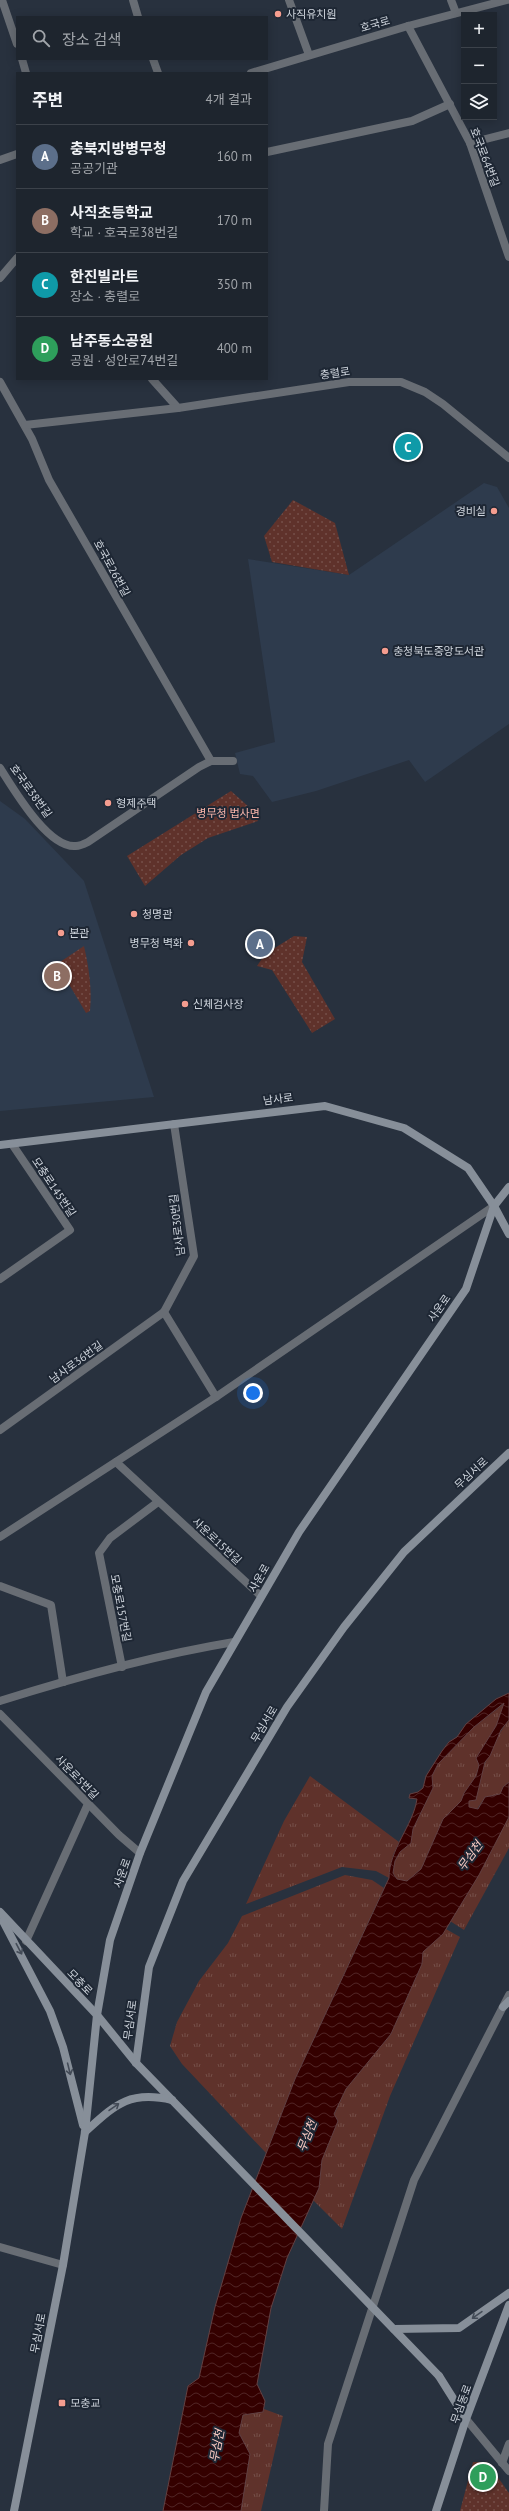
<!DOCTYPE html>
<html lang="ko">
<meta charset="utf-8">
<style>
:root{--surface:#1e252e;--page:#262d36;--text:#f1f3f6;--muted:#a1a5aa;--line:#3c424a;--accent:#ea580c}
body{margin:0;font-family:"PT Sans","Noto Sans KR",sans-serif;background:var(--page);color:var(--text)}
.controls{position:absolute;right:12px;top:12px;display:grid;overflow:hidden;border-radius:0px;box-shadow:0 2px 10px #0003}
.controls button{width:36px;height:36px;display:grid;place-items:center;padding:0;border:0;border-bottom:1px solid var(--line);background:var(--surface);color:var(--text);font:20px sans-serif}
.you{position:absolute;left:253px;top:1393px;width:14px;height:14px;margin:-10px;border:3px solid #fff;border-radius:50%;background:#1a73e8;box-shadow:0 0 0 6px #1a73e833}
.badge{display:grid;place-items:center;width:26px;height:26px;border-radius:50%;background:var(--accent);color:#fff;font-size:13px;font-weight:700}
.pin{position:absolute;translate:-50% -50%;border:2px solid #fff;box-shadow:0 1px 4px #0006}
.list{margin:0;padding:0;list-style:none}
h2{display:flex;justify-content:space-between;align-items:center;height:52px;margin:0;padding:0 16px;font-size:17px}
h2 small{font-size:13px;font-weight:400;color:var(--muted)}
.list li{display:grid;grid-template-columns:26px 1fr auto;gap:12px;align-items:center;box-sizing:border-box;height:64px;padding:0 16px;border-top:1px solid var(--line)}
.list b{display:block;font-size:15px;white-space:nowrap}
.list p{margin:0;font-size:13px;white-space:nowrap;color:var(--muted)}
.list em{font-size:13px;font-style:normal;color:var(--muted)}
.icon{flex:none;width:22px;height:22px;fill:none;stroke:currentColor;stroke-width:2;stroke-linecap:round;stroke-linejoin:round}
.map{position:relative;flex:none;width:509px;height:2511px;overflow:hidden}
.search{position:absolute;background:var(--surface);box-shadow:0 2px 10px #0003;left:16px;top:16px;width:252px;height:44px;display:flex;align-items:center;gap:10px;box-sizing:border-box;padding:0 14px;border-radius:0px;color:var(--muted);font-size:15px}
.panel{position:absolute;background:var(--surface);box-shadow:0 2px 10px #0003;left:16px;top:72px;width:252px;height:308px;border-radius:0px}
.map>svg:first-child{display:block}
.built{fill:#2e3b4d}
.grass{fill:url(#grass-tufts)}
.park{fill:url(#park-dots)}
.water{fill:url(#water-waves);stroke:#624042;fill-rule:evenodd}
.lines{fill:none;stroke-linecap:round;stroke-linejoin:round}
.street{stroke:#686d74;stroke-width:8}
.secondary{stroke:#878f99;stroke-width:8}
.secondary-bridge{stroke:#878f99;stroke-width:8}
.oneway{stroke:#434b57}
.poi-dot{fill:#f59d8f;stroke:#1e2734;stroke-width:1.5}
.labels{text-anchor:middle;stroke-width:4;stroke-linejoin:round;paint-order:stroke}
.poi-label{font-size:11px;fill:#cfd5dd;stroke:#1e2734;text-anchor:start}
.street-label{font-size:11px;fill:#cfd5dd;stroke:#1e2734}
.park-label{font-size:11px;fill:#fbb6ab;stroke:#1e2734}
.water-label{font-size:12px;font-style:italic;fill:#fcccc4;stroke:#1e2734}
</style>
<div class="map">
<svg width="509" height="2511" viewBox="0 0 509 2511">
<defs>
<pattern id="grass-tufts" width="24" height="20" patternUnits="userSpaceOnUse"><rect width="24" height="20" fill="#5f322b"/><path d="M3 7l-1-3M5 7V3M7 7l1-3M15 17l-1-3M17 17v-4M19 17l1-3" fill="none" stroke="#754f49"/></pattern>
<pattern id="park-dots" width="8" height="8" patternUnits="userSpaceOnUse"><rect width="8" height="8" fill="#5f322b"/><path d="M2 2h.1M6 6h.1" fill="none" stroke="#754f49" stroke-width="1.8" stroke-linecap="round"/></pattern>
<pattern id="water-waves" width="16" height="10" patternUnits="userSpaceOnUse"><rect width="16" height="10" fill="#340000"/><path d="M0 5q4-4 8 0t8 0" fill="none" stroke="#502425"/></pattern>
</defs>
<rect width="100%" height="100%" fill="#28313e"/>
<g class="built">
<path d="M484,483L497,487L509,508V724L425,782L409,760L316,791L272,802L253,776L240,774L235,753L275,742L248,559L349,575Z"/>
<path d="M0,801L25,819L84,881L154,1097L0,1111Z"/>
</g>
<g class="grass">
<path d="M505,1703L496,1726L477,1758L479,1765L476,1776L464,1793L461,1801L443,1819L421,1869L407,1881L397,1879L393,1873L395,1861L400,1852L411,1842L413,1829L433,1788L432,1776L438,1764L474,1727Z"/>
<path d="M509,1720V1782L503,1787L500,1794L485,1797L477,1809L469,1807V1801L476,1800C476,1778 495,1737 509,1720Z"/>
<path d="M310,1776L399,1842L393,1855L389,1878L376,1871L342,1867L246,1904L284,1821Z"/>
<path d="M509,1817V1848L464,1930L450,1921Z"/>
<path d="M345,1875L372,1880L384,1888L295,2079L266,2153L182,2064L170,2046L177,2022L199,1981L228,1943L242,1916Z"/>
<path d="M446,1929L460,1937L390,2096L342,2229L313,2200L319,2188L322,2160L338,2121L334,2115L346,2089L391,2034L422,1964L423,1952Z"/>
<path d="M264,2409L283,2416L261,2511H241L250,2454L239,2433L243,2415L263,2412Z"/>
</g>
<g class="park">
<path d="M293,500L335,523L349,575L272,562L264,536Z"/>
<path d="M231,791L249,807L258,821L208,838L181,855L145,886L127,856Z"/>
<path d="M294,936L307,937L302,962L335,1019L312,1033L272,970L257,966L265,954Z"/>
<path d="M84,946C89,968 92,989 90,1011L86,1013L57,964Z"/>
<path d="M473,2462H487L509,2493V2511H460Z"/>
</g>
<path class="water" d="M509,1693V1720L501,1730L490,1756L485,1762L476,1800L469,1801V1807L478,1809L485,1797L500,1794L503,1787L509,1782V1817L479,1875L443,1934L423,1952L422,1964L391,2034L346,2089L334,2114L338,2121L322,2160L319,2188L287,2258L271,2308L257,2384L265,2401L263,2412L243,2415L239,2433L250,2454L241,2511H163L188,2386L199,2378L215,2307L241,2218L295,2079L389,1878C389,1849 413,1826 417,1799L409,1798L410,1794L418,1792L423,1788L426,1776L442,1751L449,1742L457,1737L466,1724L496,1699ZM504,1703L496,1726L476,1758L479,1765L476,1776L464,1793L461,1801L443,1819L421,1869L407,1881L397,1879L393,1873L395,1861L400,1852L411,1843L413,1829L433,1788L432,1776L438,1764L474,1727Z"/>
<g class="lines">
<g class="street">
<path d="M2,0L17,44"/>
<path d="M133,0L138,17"/>
<path d="M289,0L309,55"/>
<path d="M451,0L456,13"/>
<path d="M408,26L470,143L509,257"/>
<path d="M22,59L26,73"/>
<path d="M153,59L158,73"/>
<path d="M251,73L408,26L507,0"/>
<path d="M470,143L509,133"/>
<path d="M267,152L412,121L450,104"/>
<path d="M0,160L17,154"/>
<path d="M0,278L17,258"/>
<path d="M152,379L178,408L349,382H401L425,392L443,404L509,458"/>
<path d="M0,382L32,439L49,480L211,761"/>
<path d="M25,425L178,408"/>
<path d="M0,768C13,788 48,849 76,846C80,846 84,844 88,842L199,767L211,761H233"/>
<path d="M174,1124L194,1256L164,1312L216,1397"/>
<path d="M0,1279L70,1230L12,1144"/>
<path d="M0,1430L164,1312"/>
<path d="M116,1462L261,1596"/>
<path d="M0,1537L216,1397L494,1206"/>
<path d="M0,1586L51,1605L63,1682"/>
<path d="M122,1667L99,1553L110,1538L158,1502"/>
<path d="M0,1701C76,1677 155,1655 234,1642"/>
<path d="M0,1714L119,1835L140,1853"/>
<path d="M26,1941L88,1804"/>
<path d="M0,2247L63,2265"/>
<path d="M466,2419L509,2471"/>
<path d="M502,2463L509,2444"/>
<path d="M324,2511L328,2444L414,2180L509,1995"/>
</g>
<g class="secondary">
<path d="M0,1145L325,1106L404,1128L468,1168L494,1206L509,1234"/>
<path d="M0,1912L97,2015L136,2063L172,2100"/>
<path d="M3,1921L50,2011L63,2047L83,2125"/>
<path d="M503,2007L509,2001"/>
<path d="M136,2063L149,1967L183,1881L287,1707L344,1627L404,1552L509,1453"/>
<path d="M85,2132C115,2105 129,2090 172,2100"/>
<path d="M394,2329L459,2328L509,2293"/>
<path d="M439,2376L466,2419"/>
<path d="M14,2511L63,2265L85,2132L97,2015L110,1940L140,1853L206,1692L299,1532L466,1289L494,1206L509,1187"/>
<path d="M436,2511L466,2419L509,2305"/>
</g>
<path class="secondary-bridge" d="M172,2100L439,2376"/>
</g>
<defs><path id="oneway-shaft" d="M-6 0H5M1.5-3L5.5 0L1.5 3" fill="none" stroke-width="1.6" stroke-linecap="round" stroke-linejoin="round"/></defs>
<g class="oneway">
<use href="#oneway-shaft" transform="translate(19 1949) rotate(62)"/>
<use href="#oneway-shaft" transform="translate(69 2069) rotate(76)"/>
<use href="#oneway-shaft" transform="translate(114 2107) rotate(-35)"/>
<use href="#oneway-shaft" transform="translate(477 2315) rotate(145)"/>
</g>
<g class="poi-dot">
<circle cx="278" cy="14" r="4"/>
<circle cx="494" cy="511" r="4"/>
<circle cx="385" cy="651" r="4"/>
<circle cx="108" cy="803" r="4"/>
<circle cx="134" cy="914" r="4"/>
<circle cx="61" cy="933" r="4"/>
<circle cx="191" cy="943" r="4"/>
<circle cx="185" cy="1004" r="4"/>
<rect x="58" y="2399" width="8" height="8" rx="2"/>
</g>
<g class="labels">
<g class="poi-label">
<text x="286" y="18">사직유치원</text>
<text x="486" y="515" text-anchor="end">경비실</text>
<text x="393" y="655">충청북도중앙도서관</text>
<text x="116" y="807">형제주택</text>
<text x="142" y="918">청명관</text>
<text x="69" y="937">본관</text>
<text x="183" y="947" text-anchor="end">병무청 벽화</text>
<text x="193" y="1008">신체검사장</text>
<text x="70" y="2407">모충교</text>
</g>
<g class="street-label">
<text transform="translate(375 24) rotate(-16)" y="4">호국로</text>
<text transform="translate(485 157) rotate(69)" y="4">호국로64번길</text>
<text transform="translate(335 373) rotate(-8)" y="4">충렬로</text>
<text transform="translate(112 568) rotate(61)" y="4">호국로26번길</text>
<text transform="translate(31 791) rotate(54)" y="4">호국로38번길</text>
<text transform="translate(278 1099) rotate(-7)" y="4">남사로</text>
<text transform="translate(54 1187) rotate(56)" y="4">모충로145번길</text>
<text transform="translate(177 1225) rotate(-97)" y="4">남사로30번길</text>
<text transform="translate(439 1308) rotate(-55)" y="4">사운로</text>
<text transform="translate(76 1362) rotate(-36)" y="4">남사로36번길</text>
<text transform="translate(471 1473) rotate(-43)" y="4">무심서로</text>
<text transform="translate(217 1541) rotate(43)" y="4">사운로15번길</text>
<text transform="translate(259 1578) rotate(-60)" y="4">사운로</text>
<text transform="translate(121 1608) rotate(79)" y="4">모충로157번길</text>
<text transform="translate(264 1724) rotate(-59)" y="4">무심서로</text>
<text transform="translate(77 1777) rotate(46)" y="4">사운로5번길</text>
<text transform="translate(122 1873) rotate(-70)" y="4">사운로</text>
<text transform="translate(80 1982) rotate(46)" y="4">모충로</text>
<text transform="translate(130 2020) rotate(-82)" y="4">무심서로</text>
<text transform="translate(38 2333) rotate(-79)" y="4">무심서로</text>
<text transform="translate(461 2404) rotate(-70)" y="4">무심동로</text>
</g>
<g class="park-label">
<text x="228" y="817">병무청 법사면</text>
</g>
<g class="water-label">
<text transform="translate(470 1856) rotate(-54)" y="4">무심천</text>
<text transform="translate(307 2136) rotate(-68)" y="4">무심천</text>
<text transform="translate(217 2446) rotate(-79)" y="4">무심천</text>
</g>
</g>
</svg>
<div class="controls">
<button>+</button>
<button>−</button>
<button><svg class="icon" aria-label="layers" viewBox="0 0 24 24"><path d="M12 4l9 5-9 5-9-5zM3 14l9 5 9-5"/></svg></button>
</div>
<div class="you"></div>
<div class="pin badge" style="left:260px;top:944px;background:#5c6f8a">A</div>
<div class="pin badge" style="left:57px;top:976px;background:#8d6e63">B</div>
<div class="pin badge" style="left:408px;top:447px;background:#0f9aa8">C</div>
<div class="pin badge" style="left:483px;top:2477px;background:#2e9e5b">D</div>
<div class="search"><svg class="icon" aria-label="search" viewBox="0 0 24 24"><circle cx="10" cy="10" r="6"/><path d="M15 15l6 6"/></svg>장소 검색</div>
<section class="panel">
<h2>주변<small>4개 결과</small></h2>
<ul class="list">
<li><span class="badge" style="background:#5c6f8a">A</span><div><b>충북지방병무청</b><p>공공기관</p></div><em>160 m</em></li>
<li><span class="badge" style="background:#8d6e63">B</span><div><b>사직초등학교</b><p>학교 · 호국로38번길</p></div><em>170 m</em></li>
<li><span class="badge" style="background:#0f9aa8">C</span><div><b>한진빌라트</b><p>장소 · 충렬로</p></div><em>350 m</em></li>
<li><span class="badge" style="background:#2e9e5b">D</span><div><b>남주동소공원</b><p>공원 · 성안로74번길</p></div><em>400 m</em></li>
</ul>
</section>
</div>
